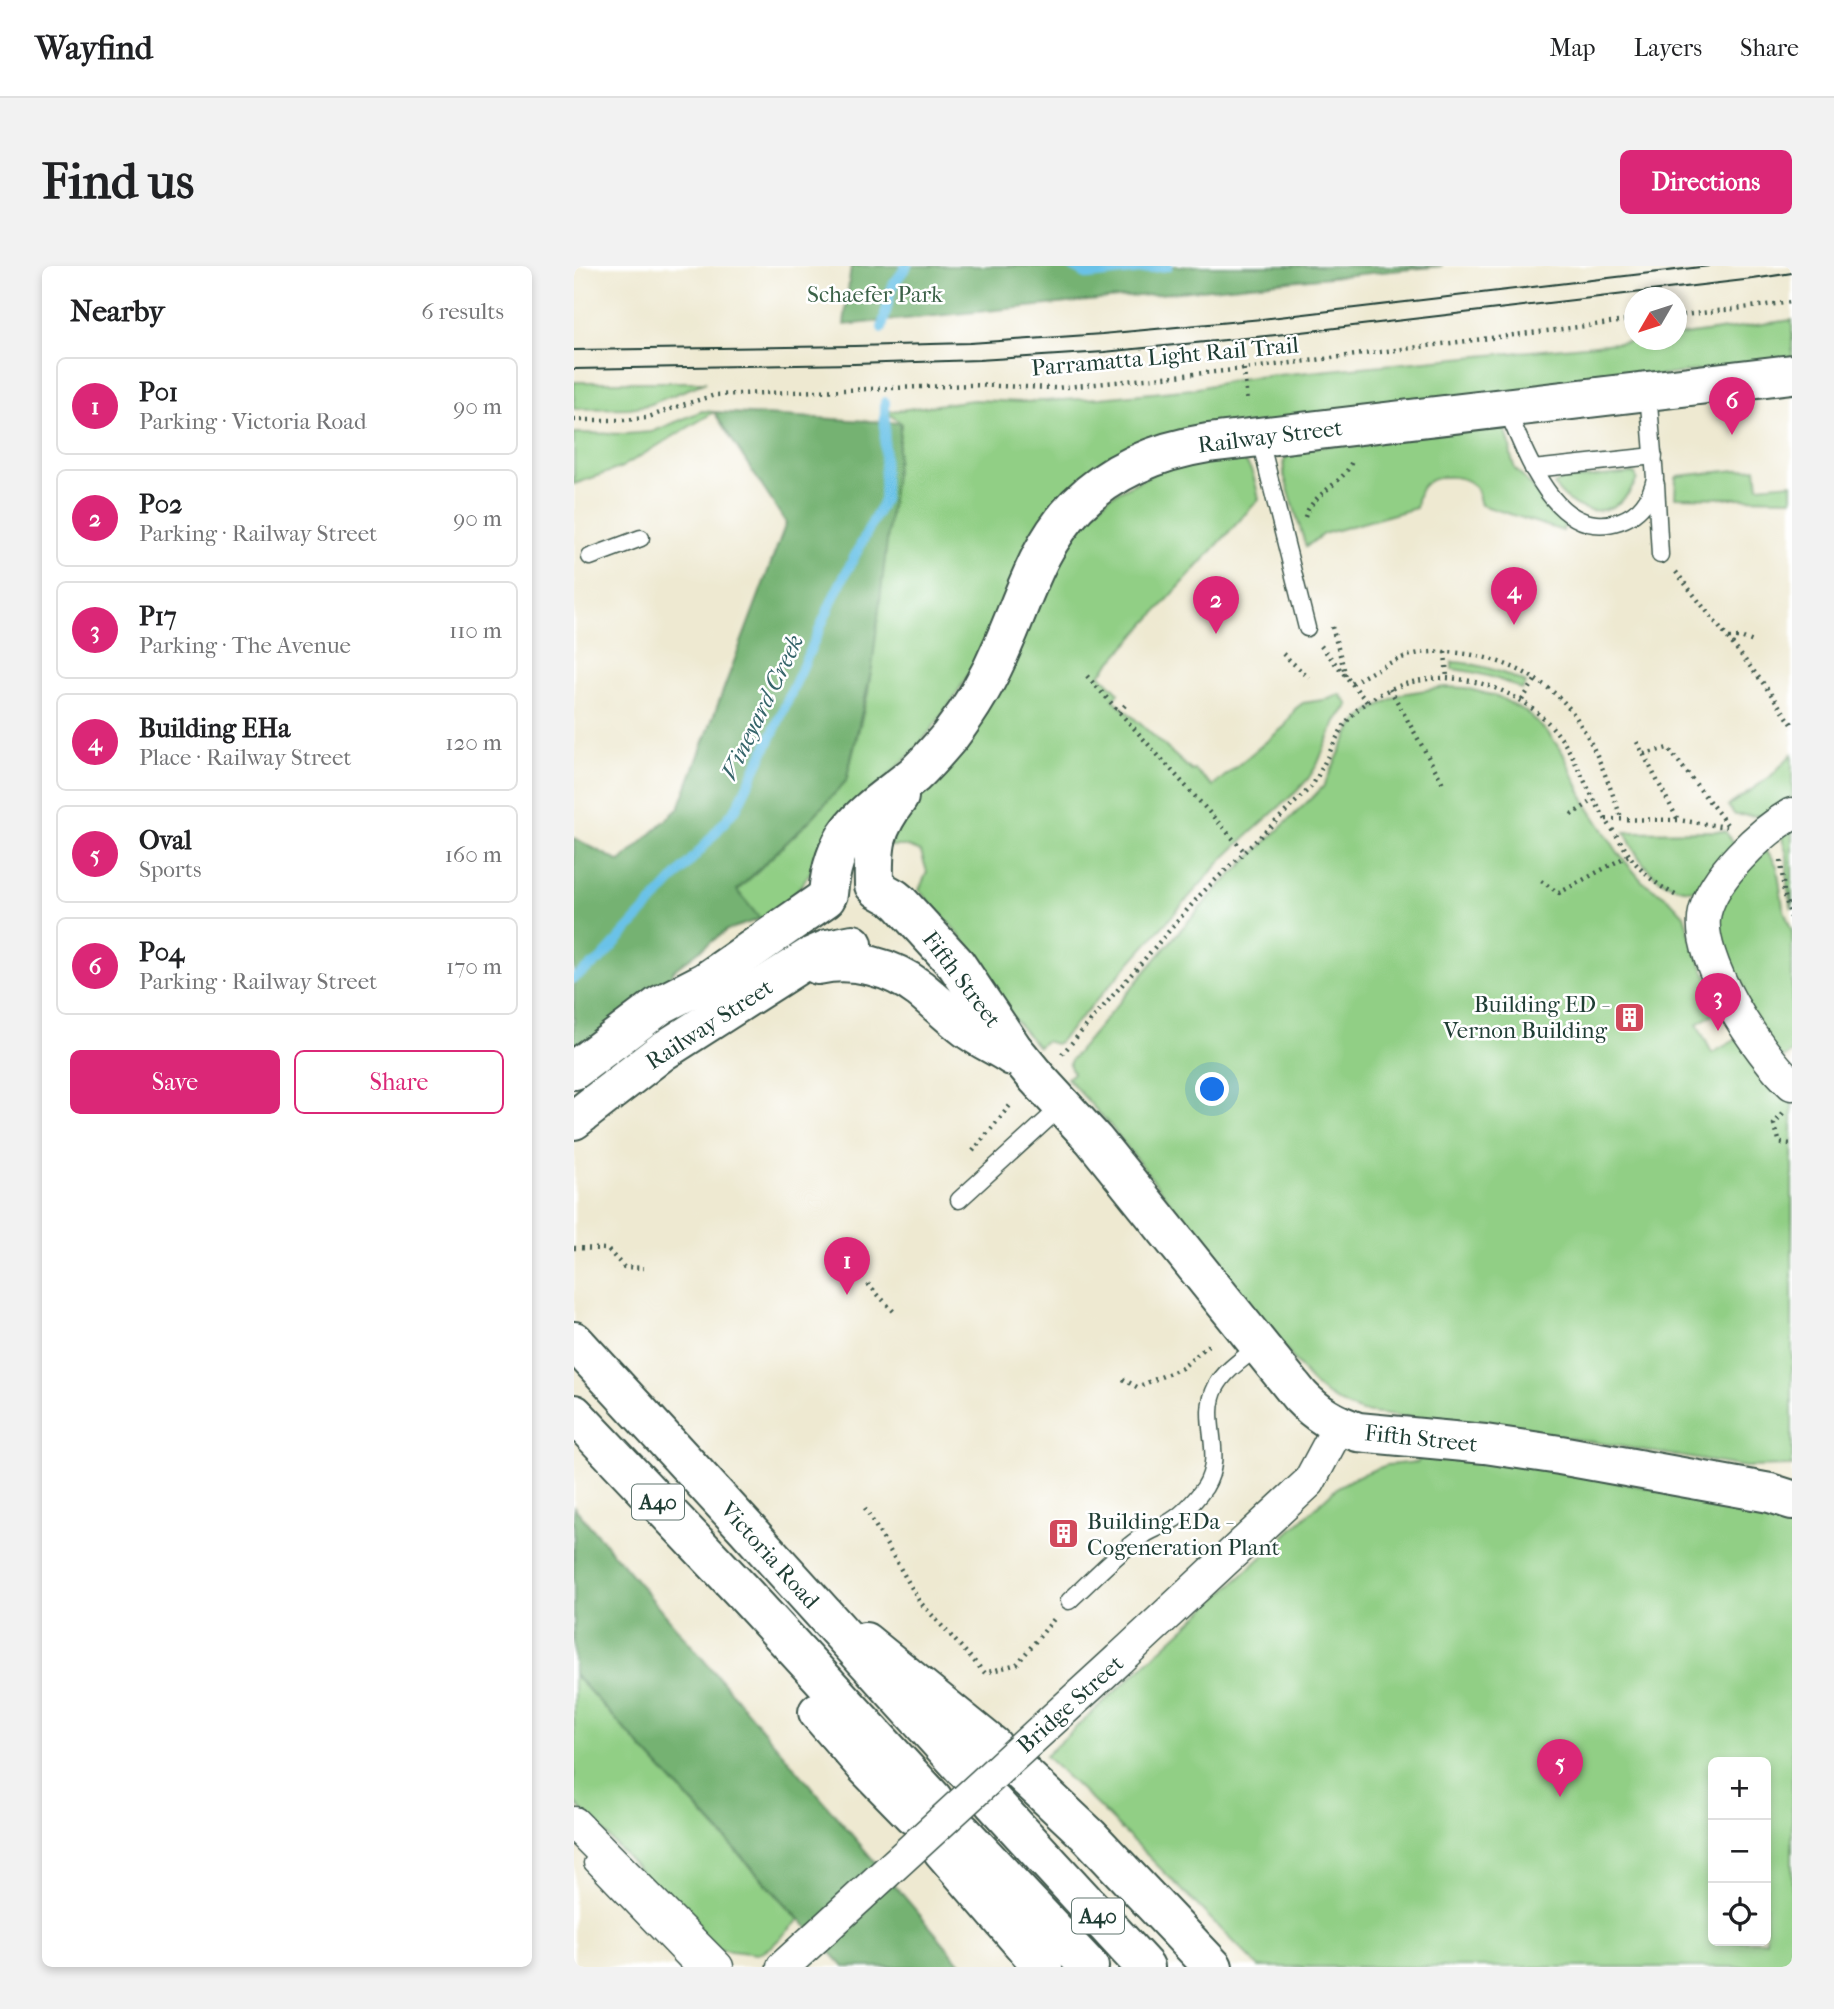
<!DOCTYPE html>
<meta charset="utf-8">
<style>
:root{--surface:#fff;--page:#f2f2f2;--text:#202124;--muted:#757577;--line:#e0e0e0;--accent:#db2777}
body{margin:0;font-family:"IM FELL French Canon",serif;background:var(--page);color:var(--text)}
.controls{position:absolute;right:21px;bottom:21px;display:grid;overflow:hidden;border-radius:10px;box-shadow:0 4px 10px #0003}
.controls button{width:63px;height:63px;display:grid;place-items:center;padding:0;border:0;border-bottom:2px solid var(--line);background:var(--surface);color:var(--text);font:35px sans-serif}
.compass{position:absolute;left:1050px;top:21px;width:63px;height:63px;border-radius:50%;background:var(--surface);box-shadow:0 4px 10px #0003;rotate:231deg}
.you{position:absolute;left:639px;top:824px;width:24px;height:24px;margin:-18px;border:5px solid #fff;border-radius:50%;background:#1a73e8;box-shadow:0 0 0 10px #1a73e833}
.badge{display:grid;place-items:center;width:46px;height:46px;border-radius:50%;background:var(--accent);color:#fff;font-size:23px;font-weight:700}
.pin{position:absolute;translate:-50% -58px;filter:drop-shadow(0 2px 4px #0008)}
.pin::after{content:'';position:absolute;top:37px;width:24px;height:21px;background:inherit;clip-path:polygon(0 0,100% 0,50% 100%)}
.list{margin:0;padding:0;list-style:none}
h2{display:flex;justify-content:space-between;align-items:center;height:91px;margin:0;padding:0 28px;font-size:30px}
h2 small{font-size:23px;font-weight:400;color:var(--muted)}
.list li{display:grid;grid-template-columns:46px 1fr auto;gap:21px;align-items:center;box-sizing:border-box;height:98px;margin:0 14px 14px;padding:0 14px;border:2px solid var(--line);border-radius:10px}
.list b{display:block;font-size:26px;white-space:nowrap}
.list p{margin:0;font-size:23px;white-space:nowrap;color:var(--muted)}
.list em{font-size:23px;font-style:normal;color:var(--muted)}
.actions{display:flex;gap:14px;padding:21px 28px}
.actions a{flex:1;padding:16px 0;border:2px solid var(--accent);border-radius:10px;text-align:center;font-size:24px;color:var(--accent)}
.actions .main{background:var(--accent);color:#fff}
.icon{flex:none;width:38px;height:38px;fill:none;stroke:currentColor;stroke-width:2;stroke-linecap:round;stroke-linejoin:round}
.map{position:relative;flex:none;width:1218px;height:1701px;overflow:hidden;border-radius:10px}
header{display:flex;align-items:center;gap:42px;box-sizing:border-box;height:98px;padding:0 35px;background:var(--surface);border-bottom:2px solid var(--line)}
header strong{font-size:33px}
nav{display:flex;gap:38px;margin-inline-start:auto;font-size:24px}
.intro{display:flex;align-items:center;justify-content:space-between;box-sizing:border-box;height:168px;padding:0 42px}
h1{margin:0;font-size:49px}
.button{padding:18px 32px;border-radius:10px;background:var(--accent);color:#fff;font-size:24px;font-weight:700}
main{display:flex;gap:42px;padding:0 42px}
aside{flex:1;background:var(--surface);border-radius:10px;box-shadow:0 4px 10px #0003}
.map>svg:first-child{display:block}
.green{fill:#91cf85;stroke:#58865c;stroke-width:2;fill-rule:evenodd}
.forest{fill:#74b272;stroke:#4a7853;stroke-width:2}
.lines{fill:none;stroke-linecap:round;stroke-linejoin:round}
.stream{stroke:#6bc2e8;stroke-width:10}
.lane-casing{stroke:#3e574c;stroke-width:19}
.street-casing{stroke:#3e574c;stroke-width:35}
.secondary-casing{stroke:#3e574c;stroke-width:42}
.primary-casing{stroke:#3e574c;stroke-width:42}
.highway-casing{stroke:#3e574c;stroke-width:42}
.path{stroke:#3e574c;stroke-width:4.5;stroke-dasharray:2 5;stroke-linecap:butt}
.lane{stroke:#fff;stroke-width:16}
.street{stroke:#fff;stroke-width:32}
.secondary{stroke:#fff;stroke-width:38}
.primary{stroke:#fff;stroke-width:38}
.highway{stroke:#fff;stroke-width:38}
.tram{stroke:#1f3d34;stroke-width:2}
.street-bridge-casing{stroke:#3e574c;stroke-width:35;stroke-linecap:butt}
.street-bridge{stroke:#fff;stroke-width:32}
.labels{text-anchor:middle;stroke-width:5;stroke-linejoin:round;paint-order:stroke}
.shield{fill:#fff;stroke:#627771;stroke-width:2}
.shield-label{font-size:21px;font-weight:bold;fill:#1f3d34}
.park-label{font-size:23px;fill:#3c6248;stroke:#fff}
.street-label{font-size:23px;fill:#1f3d34;stroke:#fff}
.poi-label{font-size:23px;fill:#1f3d34;stroke:#fff;text-anchor:end}
.water-label{font-size:24px;font-style:italic;fill:#36656a;stroke:#fff}
</style>
<header>
<strong>Wayfind</strong>
<nav><a>Map</a><a>Layers</a><a>Share</a></nav>
</header>
<div class="intro"><h1>Find us</h1><a class="button">Directions</a></div>
<main>
<aside>
<h2>Nearby<small>6 results</small></h2>
<ul class="list">
<li><span class="badge">1</span><div><b>P01</b><p>Parking · Victoria Road</p></div><em>90 m</em></li>
<li><span class="badge">2</span><div><b>P02</b><p>Parking · Railway Street</p></div><em>90 m</em></li>
<li><span class="badge">3</span><div><b>P17</b><p>Parking · The Avenue</p></div><em>110 m</em></li>
<li><span class="badge">4</span><div><b>Building EHa</b><p>Place · Railway Street</p></div><em>120 m</em></li>
<li><span class="badge">5</span><div><b>Oval</b><p>Sports</p></div><em>160 m</em></li>
<li><span class="badge">6</span><div><b>P04</b><p>Parking · Railway Street</p></div><em>170 m</em></li>
</ul>
<div class="actions"><a class="main">Save</a><a>Share</a></div>
</aside>
<div class="map">
<svg width="1218" height="1701" viewBox="0 0 1218 1701">
<rect width="100%" height="100%" fill="#fff"/>
<filter id="ink" filterUnits="userSpaceOnUse"><feTurbulence type="fractalNoise" baseFrequency=".0143" numOctaves="2"/><feDisplacementMap in="SourceGraphic" scale="14" xChannelSelector="R" yChannelSelector="G"/><feConvolveMatrix kernelMatrix="1 2 1 2 8 2 1 2 1" color-interpolation-filters="sRGB"/></filter>
<filter id="wash" filterUnits="userSpaceOnUse"><feTurbulence type="fractalNoise" baseFrequency=".00686" numOctaves="4" result="noise"/><feDisplacementMap in="SourceGraphic" scale="28" xChannelSelector="R" yChannelSelector="G"/><feGaussianBlur stdDeviation="1.57" result="paint"/><feColorMatrix in="noise" values="0 0 0 0 0 0 0 0 0 0 0 0 0 0 0 0 0 1.4 0 .05"/><feComposite in="paint" operator="in"/></filter>
<g filter="url(#wash)">
<rect width="100%" height="100%" fill="#eee9d1"/>
<g class="green">
<path d="M1218,54V92L561,180L410,383L378,435L357,464L335,490L259,564L236,607L216,634L196,649L186,653L163,625L237,553L272,515L294,427L327,157L312,146L399,134L449,136L526,132L619,123L671,112L1075,74H1102L1103,70Z"/>
<path d="M0,116H132L74,139L55,142L0,143Z"/>
<path d="M128,145L140,146L46,202L0,218V167L52,168L78,166Z"/>
<path d="M925,160L932,165L936,179L937,190L941,203L991,255L989,265L907,239C905,235 905,227 902,223C892,207 860,207 848,221C843,228 843,235 842,242L749,268L732,281L710,209V195L717,184Z"/>
<path d="M663,189C679,198 681,216 685,233L526,408L545,427L539,433L618,505L621,504L639,520L711,460L721,443L729,437L755,433L766,428L775,439L762,455L743,499L734,513L723,525L673,570L649,593L485,776L481,778L471,775L464,781L432,744L404,690L345,624L353,606L347,586L332,580H315L317,574L498,267L536,230L588,203Z"/>
<path d="M1182,202L1184,220L1218,217V233L1101,231L1102,212L1104,210Z"/>
<path d="M1058,207L1061,208L1063,213C1044,254 1005,254 980,219L988,214Z"/>
<path d="M878,396C905,397 929,406 952,417L948,424C926,412 903,406 878,403Z"/>
<path d="M871,421L891,422L925,431L952,446L974,467L989,487L1013,539L1045,588L1068,615L1096,634L1110,649L1120,682L1148,743L1123,758L1138,787L1165,772L1218,832V1200L1171,1201L964,1167L788,1146C768,1140 754,1131 739,1118L534,857L493,812L499,807L495,798L497,794L602,669L644,622L749,521L777,463L785,454L795,445L827,428Z"/>
<path d="M1218,488V531L1195,550L1161,549L1154,540L1196,511Z"/>
<path d="M1218,560V643L1213,620V589L1207,569Z"/>
<path d="M1151,565L1161,579L1127,619L1119,624C1082,622 1065,596 1051,566Z"/>
<path d="M1189,583L1197,590L1203,600L1209,641L1218,666V786L1208,793L1179,752L1145,675L1143,639Z"/>
<path d="M847,1188L929,1196L1218,1247V1701H685L525,1541L471,1490L765,1220L786,1209L813,1199L844,1196ZM1139,1496H1192V1675H1139Z"/>
<path d="M0,1408L225,1654L197,1681L183,1688L140,1683L0,1535Z"/>
</g>
<g class="forest">
<path d="M277,0H868L270,59Z"/>
<path d="M140,146L327,157L298,402L272,515L237,553L163,624L186,653L153,664L100,704L88,728L0,796V572L46,596L105,542L212,257Z"/>
<path d="M0,1241L390,1701H270L0,1408Z"/>
</g>
<g class="lines">
<g class="stream">
<path d="M497,0L514,9L594,0"/>
<path d="M308,62L318,20L333,0"/>
<path d="M0,712L26,694L131,579L163,541L200,465L262,326L310,234L311,136"/>
</g>
</g>
</g>
<g filter="url(#ink)">
<g class="lines">
<defs>
<g id="lane">
<path d="M932,142C952,187 981,277 1046,255C1066,248 1077,232 1081,212L1074,126"/>
<path d="M685,170L733,362"/>
<path d="M959,203L1080,190"/>
<path d="M1082,218L1086,289"/>
<path d="M16,291L67,272"/>
<path d="M385,934L488,840"/>
<path d="M495,1335C518,1314 539,1291 564,1273C573,1266 582,1263 592,1258C608,1250 621,1235 631,1221C652,1187 625,1154 642,1121C651,1104 670,1092 685,1080"/>
<path d="M18,1597L118,1701"/>
</g>
<g id="street">
<path d="M1218,548C1187,566 1140,610 1131,646C1120,691 1185,789 1218,818"/>
<path d="M545,1393L735,1216L765,1160"/>
<path d="M0,1557L143,1701"/>
<path d="M209,1701L243,1670"/>
</g>
<g id="secondary">
<path d="M300,619C299,579 300,564 325,531"/>
<path d="M304,623L320,632L326,637L382,698L439,783L463,812L520,874L726,1130C743,1148 760,1158 784,1166L911,1178L986,1189L1196,1227L1218,1234"/>
<path d="M254,628C260,561 293,547 340,509C353,497 365,483 376,470C397,443 416,410 429,379C451,329 464,279 503,239C539,203 584,185 634,177L1218,108"/>
<path d="M244,699C279,691 317,701 346,723C362,736 376,750 392,762C406,773 423,780 438,790"/>
<path d="M0,804L86,739L131,716L252,632"/>
<path d="M0,854L89,785L236,691L254,683L279,678"/>
</g>
<g id="primary">
<path d="M291,1376L419,1480"/>
<path d="M449,1508L515,1570L639,1701"/>
</g>
<g id="highway">
<path d="M0,1075L171,1261L391,1504"/>
<path d="M0,1148L167,1324L359,1533"/>
<path d="M244,1446L292,1501L339,1549"/>
<path d="M419,1536L571,1701"/>
<path d="M388,1566L515,1701"/>
<path d="M368,1584L469,1701"/>
</g>
</defs>
<use href="#lane" class="lane-casing"/>
<use href="#street" class="street-casing"/>
<use href="#secondary" class="secondary-casing"/>
<use href="#primary" class="primary-casing"/>
<use href="#highway" class="highway-casing"/>
<g class="path">
<path d="M1102,50L1218,36"/>
<path d="M670,103L673,137"/>
<path d="M0,154H50L72,152L105,140L141,129L398,119L482,122L670,103L1060,54"/>
<path d="M731,251C738,227 770,218 778,195"/>
<path d="M1102,306L1189,417L1218,458"/>
<path d="M758,361L772,410"/>
<path d="M1155,372H1169L1182,377"/>
<path d="M747,380L793,436"/>
<path d="M871,386L873,412"/>
<path d="M709,388L735,412"/>
<path d="M513,410L670,585"/>
<path d="M778,417C796,407 825,390 846,387C903,380 974,405 1005,456C1024,486 1036,521 1048,554"/>
<path d="M816,423L870,519"/>
<path d="M948,434L962,413"/>
<path d="M545,446L554,436"/>
<path d="M1063,476L1104,554"/>
<path d="M1070,488L1094,482L1155,561"/>
<path d="M997,549L1020,534"/>
<path d="M1032,553L1104,554L1152,561"/>
<path d="M1207,595L1210,627L1218,656"/>
<path d="M967,615L985,627L1055,589C1069,608 1084,620 1105,631"/>
<path d="M488,788L627,628L737,521C754,496 761,465 783,444C806,423 841,412 871,412C922,414 968,439 994,483C1004,500 1011,518 1021,535C1031,554 1044,571 1055,589"/>
<path d="M1209,847L1200,858L1206,877L1218,878"/>
<path d="M399,885L438,837"/>
<path d="M0,982L33,983L50,1001L70,1002"/>
<path d="M294,1018L322,1048"/>
<path d="M549,1113L563,1121L608,1102L638,1076"/>
<path d="M291,1242L346,1336L411,1407L443,1398L480,1353"/>
</g>
<use href="#lane" class="lane"/>
<use href="#street" class="street"/>
<use href="#secondary" class="secondary"/>
<use href="#primary" class="primary"/>
<use href="#highway" class="highway"/>
<g class="tram">
<path d="M0,84L280,80L396,77L528,68L688,53L1135,0"/>
<path d="M0,103L280,98L405,94L530,86L702,69L1179,13L1218,7"/>
</g>
<defs>
<path id="street-bridge" d="M243,1670L545,1393"/>
</defs>
<use href="#street-bridge" class="street-bridge-casing"/>
<use href="#street-bridge" class="street-bridge"/>
</g>
</g>
<defs>
<symbol id="building-square" viewBox="-11 -11 22 22"><rect x="-9" y="-9" width="18" height="18" rx="4" fill="#d1495b" stroke="#fff"/><path d="M-4-6H4V6H1V3H-1V6H-4ZM-2.5-4.3h1.7v1.8h-1.7ZM.8-4.3h1.7v1.8H.8ZM-2.5-1h1.7V.8h-1.7ZM.8-1h1.7V.8H.8Z" fill="#fff"/></symbol>
</defs>
<g fill-rule="evenodd">
<use href="#building-square" x="1038" y="734" width="35" height="35"/>
<use href="#building-square" x="472" y="1250" width="35" height="35"/>
</g>
<g class="labels">
<g class="shield">
<rect x="58" y="1218.5" width="52" height="35" rx="5"/>
<rect x="498" y="1632.5" width="52" height="35" rx="5"/>
</g>
<g class="shield-label">
<text x="84" y="1243">A40</text>
<text x="524" y="1657">A40</text>
</g>
<g class="park-label">
<text x="301" y="36">Schaefer Park</text>
</g>
<g class="street-label">
<text transform="translate(591 90) rotate(-5)" y="8">Parramatta Light Rail Trail</text>
<text transform="translate(696 170) rotate(-7)" y="8">Railway Street</text>
<text transform="translate(388 713) rotate(53)" y="8">Fifth Street</text>
<text transform="translate(135 758) rotate(-33)" y="8">Railway Street</text>
<text transform="translate(847 1172) rotate(6)" y="8">Fifth Street</text>
<text transform="translate(196 1289) rotate(48)" y="8">Victoria Road</text>
<text transform="translate(496 1438) rotate(-42)" y="8">Bridge Street</text>
</g>
<g class="poi-label">
<text x="1033" y="746">Building ED -<tspan x="1033" dy="26">Vernon Building</tspan></text>
<text x="513" y="1263" text-anchor="start">Building EDa -<tspan x="513" dy="26">Cogeneration Plant</tspan></text>
</g>
<g class="water-label">
<text transform="translate(188 441) rotate(-64)" y="8">Vineyard Creek</text>
</g>
</g>
</svg>
<div class="controls">
<button>+</button>
<button>−</button>
<button><svg class="icon" aria-label="locate" viewBox="0 0 24 24"><circle cx="12" cy="12" r="6"/><path d="M12 2v4M12 18v4M2 12h4M18 12h4"/></svg></button>
</div>
<svg class="compass" viewBox="-18 -18 36 36"><path d="M0-13l5 13h-10z" fill="#e53935"/><path d="M0 13l5-13h-10z" fill="#757577"/></svg>
<div class="you"></div>
<div class="pin badge" style="left:273px;top:1029px">1</div>
<div class="pin badge" style="left:642px;top:368px">2</div>
<div class="pin badge" style="left:1144px;top:765px">3</div>
<div class="pin badge" style="left:940px;top:359px">4</div>
<div class="pin badge" style="left:986px;top:1531px">5</div>
<div class="pin badge" style="left:1158px;top:169px">6</div>
</div>
</main>
